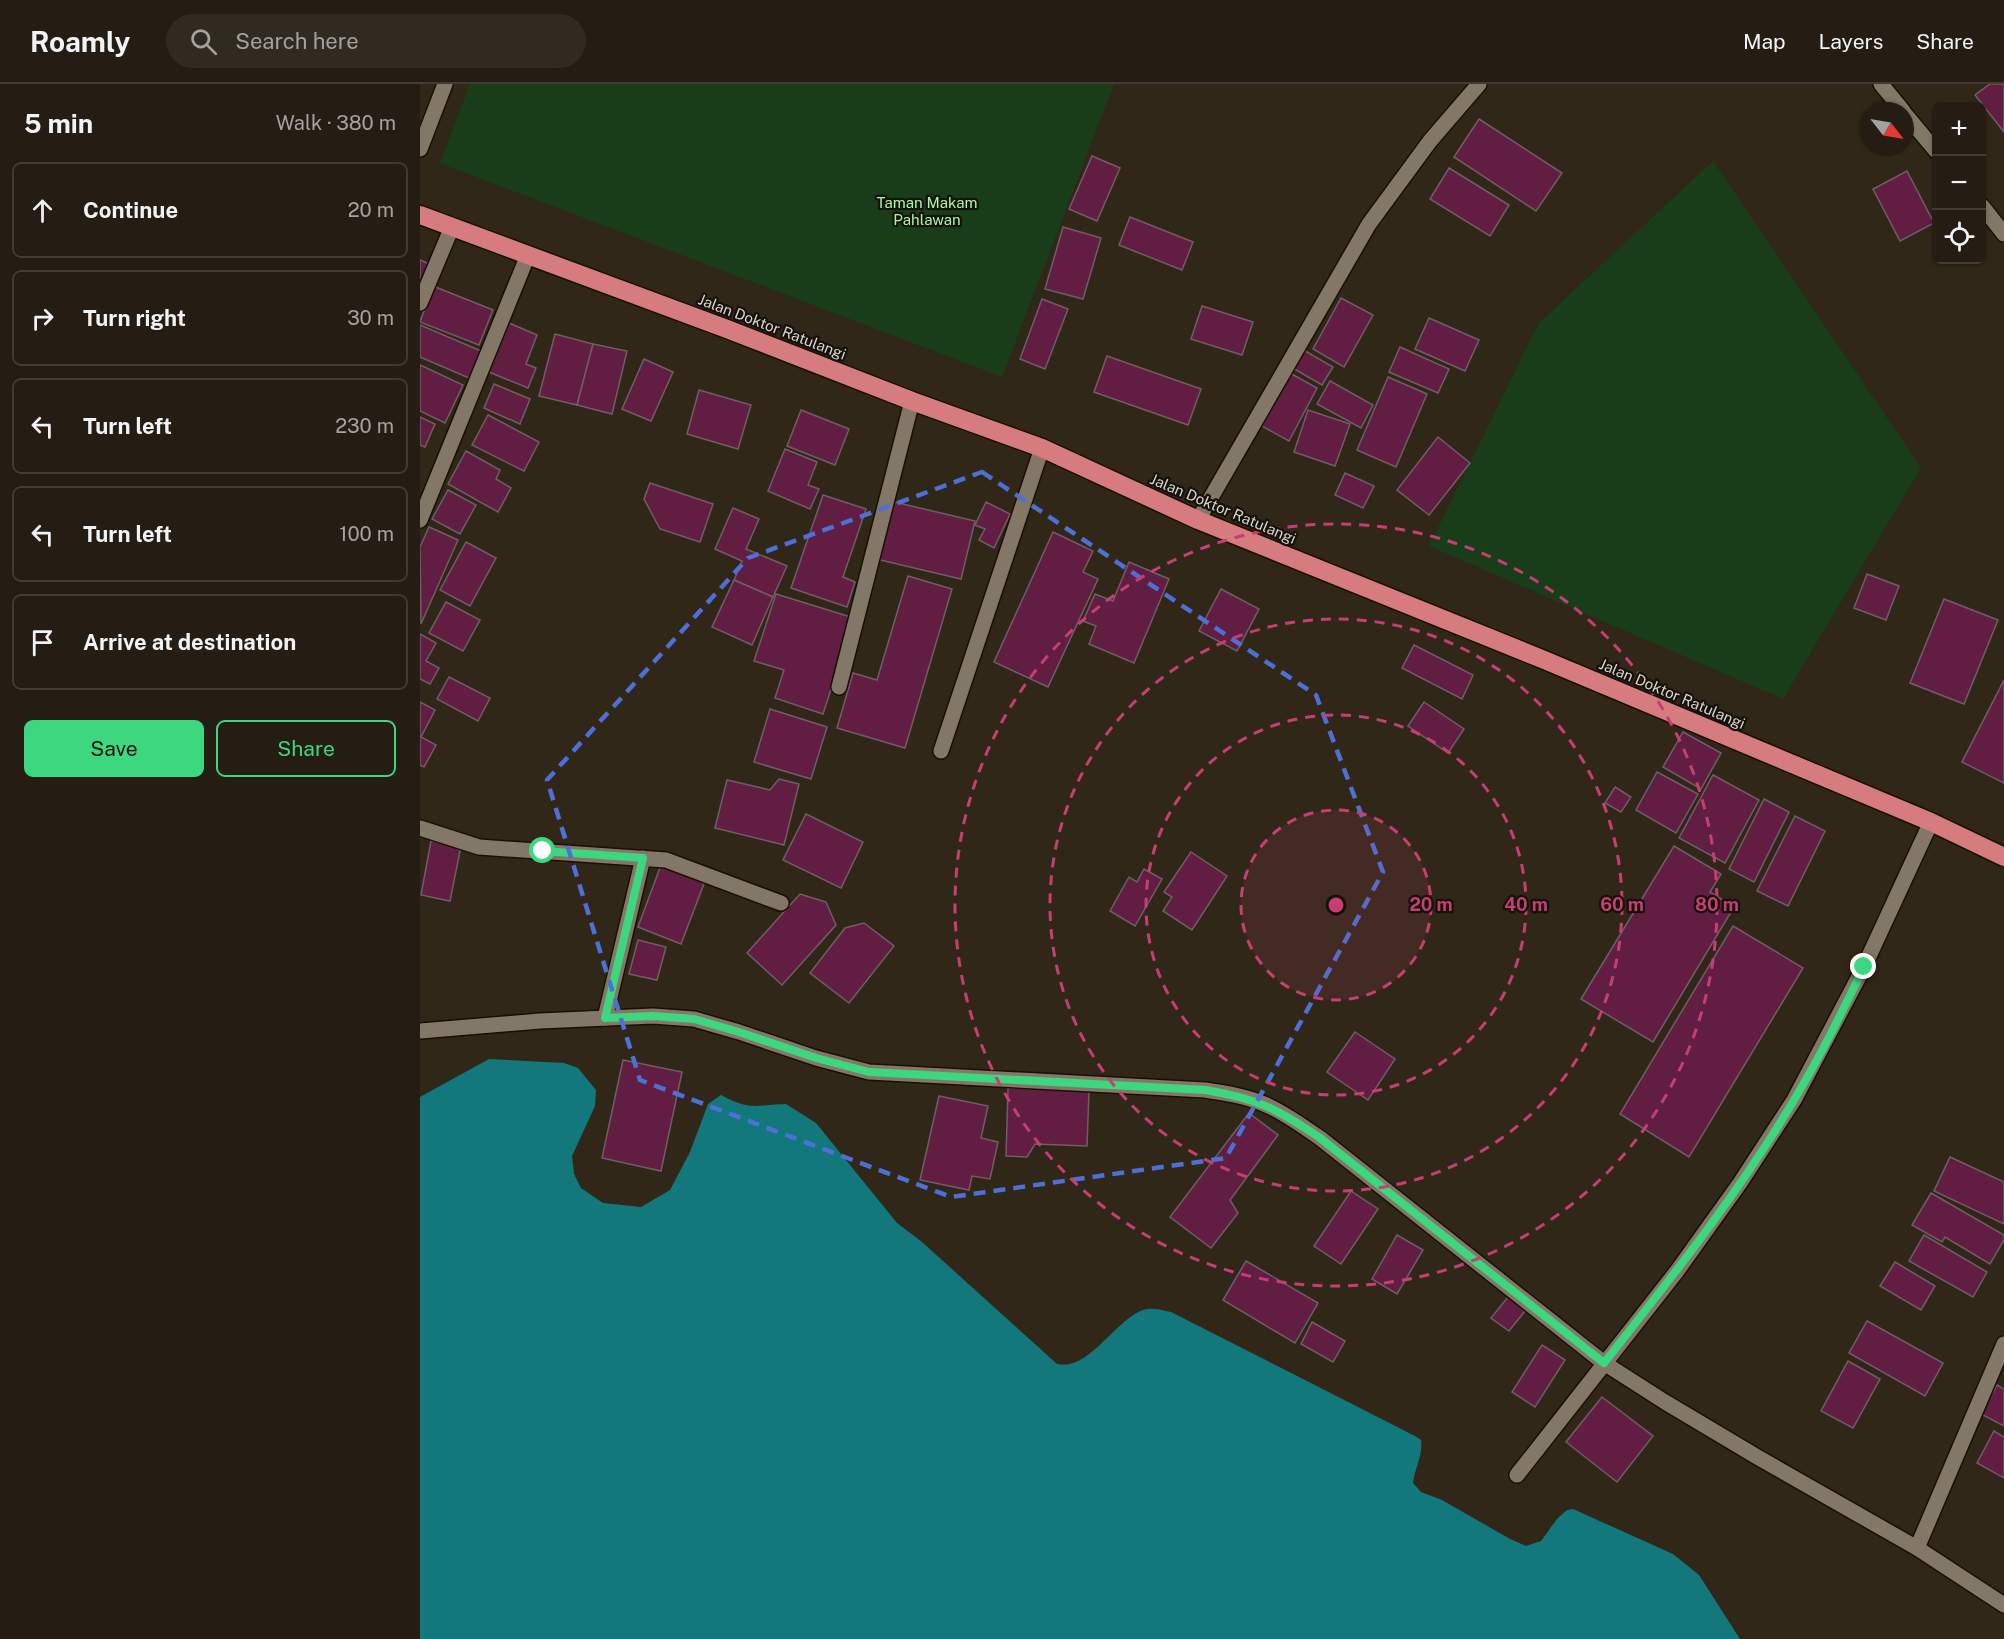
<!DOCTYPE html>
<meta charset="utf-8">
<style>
:root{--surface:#251d13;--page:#312a21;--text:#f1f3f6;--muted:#a3a2a0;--line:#423b33;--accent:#3cd77e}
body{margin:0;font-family:"Public Sans",sans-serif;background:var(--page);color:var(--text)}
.controls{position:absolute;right:18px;top:18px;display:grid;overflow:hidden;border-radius:9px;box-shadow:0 2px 4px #0004}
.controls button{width:54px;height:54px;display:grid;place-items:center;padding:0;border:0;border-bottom:2px solid var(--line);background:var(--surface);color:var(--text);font:30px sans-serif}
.compass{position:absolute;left:1440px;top:18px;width:54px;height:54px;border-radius:50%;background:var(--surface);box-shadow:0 2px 4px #0004;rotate:121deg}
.stop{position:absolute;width:18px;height:18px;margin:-14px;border:4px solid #3cd77e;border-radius:50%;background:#fff}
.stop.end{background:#3cd77e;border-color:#fff;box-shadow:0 2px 6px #0008}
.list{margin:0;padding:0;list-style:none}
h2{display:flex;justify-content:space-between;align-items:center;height:78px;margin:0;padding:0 24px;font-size:26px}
h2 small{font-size:20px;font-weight:400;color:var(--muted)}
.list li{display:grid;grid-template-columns:39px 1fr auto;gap:18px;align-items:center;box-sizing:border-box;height:96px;margin:0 12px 12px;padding:0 12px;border:2px solid var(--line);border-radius:9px}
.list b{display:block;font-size:22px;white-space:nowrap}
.list em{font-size:20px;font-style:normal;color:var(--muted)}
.actions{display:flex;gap:12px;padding:18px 24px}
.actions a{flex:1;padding:14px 0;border:2px solid var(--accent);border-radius:9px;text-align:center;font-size:21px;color:var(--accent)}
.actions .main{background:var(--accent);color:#111}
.icon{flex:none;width:33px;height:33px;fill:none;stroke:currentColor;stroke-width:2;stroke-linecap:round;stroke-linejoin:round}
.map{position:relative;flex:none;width:1584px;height:1555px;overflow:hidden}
header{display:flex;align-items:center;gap:36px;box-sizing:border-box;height:84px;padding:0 30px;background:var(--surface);border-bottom:2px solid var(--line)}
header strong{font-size:28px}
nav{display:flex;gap:33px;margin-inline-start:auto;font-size:21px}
.search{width:420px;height:54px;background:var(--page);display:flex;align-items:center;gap:15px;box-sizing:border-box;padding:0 21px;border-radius:33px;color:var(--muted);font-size:22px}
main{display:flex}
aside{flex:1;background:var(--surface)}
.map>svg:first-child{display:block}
.green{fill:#193d18}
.water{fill:#12787c}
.building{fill:#611d42;stroke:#705d65;stroke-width:1.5}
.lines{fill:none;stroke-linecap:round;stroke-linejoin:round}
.street-casing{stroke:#191004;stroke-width:18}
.highway-casing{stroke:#191004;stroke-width:21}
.street{stroke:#837767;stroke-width:15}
.highway{stroke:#d67b7e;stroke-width:18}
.route{stroke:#3cd77e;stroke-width:8}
.marked{fill:none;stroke:#4c70d5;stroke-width:4.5;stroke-dasharray:12 8;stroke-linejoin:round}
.ring{fill:none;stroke:#c73e72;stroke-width:3;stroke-dasharray:10 8}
.labels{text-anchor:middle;stroke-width:4.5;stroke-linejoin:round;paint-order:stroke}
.park-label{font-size:15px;fill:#a7f7a4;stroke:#15110b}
.street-label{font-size:15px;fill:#dbd5cc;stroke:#15110b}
.centre{fill:#c73e72;stroke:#15110b;stroke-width:3}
.ring-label{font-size:18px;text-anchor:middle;font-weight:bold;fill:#c73e72;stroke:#15110b;stroke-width:4.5;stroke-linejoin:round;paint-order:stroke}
</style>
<header>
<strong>Roamly</strong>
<div class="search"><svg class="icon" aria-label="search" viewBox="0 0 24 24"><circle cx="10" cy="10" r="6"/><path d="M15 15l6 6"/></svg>Search here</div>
<nav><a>Map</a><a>Layers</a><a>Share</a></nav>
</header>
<main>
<aside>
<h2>5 min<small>Walk · 380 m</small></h2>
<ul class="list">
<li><svg class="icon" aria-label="ahead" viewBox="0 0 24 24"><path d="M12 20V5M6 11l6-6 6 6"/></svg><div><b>Continue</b></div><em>20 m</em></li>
<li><svg class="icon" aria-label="right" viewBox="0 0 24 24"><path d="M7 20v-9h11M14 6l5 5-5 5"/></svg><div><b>Turn right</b></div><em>30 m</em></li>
<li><svg class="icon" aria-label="left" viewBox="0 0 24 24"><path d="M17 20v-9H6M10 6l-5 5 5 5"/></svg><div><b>Turn left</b></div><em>230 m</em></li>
<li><svg class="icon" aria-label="left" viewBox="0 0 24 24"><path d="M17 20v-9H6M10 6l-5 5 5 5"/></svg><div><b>Turn left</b></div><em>100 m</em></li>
<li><svg class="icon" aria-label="arrive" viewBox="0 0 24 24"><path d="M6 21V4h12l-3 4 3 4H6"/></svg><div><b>Arrive at destination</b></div></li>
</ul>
<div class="actions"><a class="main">Save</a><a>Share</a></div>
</aside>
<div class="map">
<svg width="1584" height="1555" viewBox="0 0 1584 1555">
<rect width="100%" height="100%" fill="#312719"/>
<g class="green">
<path d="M50,0H694L582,293L20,79Z"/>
<path d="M1293,77L1501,384L1363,615L1009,462L1119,239Z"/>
</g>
<path class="water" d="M69,975L144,979L158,984L176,1006L175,1022L152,1072L154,1090L161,1104L183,1119L221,1123L250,1106L270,1068L288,1020L301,1011C331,1027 335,1021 366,1020L396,1039L477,1139L502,1158L637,1280C668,1288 696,1235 723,1226C732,1223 741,1226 751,1228L995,1352L1001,1356C1003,1372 995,1383 993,1399L1001,1408L1022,1416L1090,1455L1106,1462L1121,1457L1137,1435L1147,1426L1153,1425L1253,1470L1279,1491L1320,1555H0V1013Z"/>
<g class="building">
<path d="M1570,0H1584V48L1555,11Z"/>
<path d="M1059,35L1142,89L1116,127L1034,73Z"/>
<path d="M672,72L700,84L677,137L649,125Z"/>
<path d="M1029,84L1089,121L1070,152L1010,115Z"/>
<path d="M1487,87L1514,139L1480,157L1453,105Z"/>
<path d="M710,133L773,158L762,186L699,161Z"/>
<path d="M643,143L681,154L663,215L625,205Z"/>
<path d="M0,176L9,180L0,201Z"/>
<path d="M13,202L73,226L59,261L0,238Z"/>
<path d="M921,214L953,231L924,283L893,265Z"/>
<path d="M622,215L648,225L625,285L600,275Z"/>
<path d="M782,222L833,238L822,271L771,255Z"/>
<path d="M1009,234L1059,256L1045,287L995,265Z"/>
<path d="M89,239L117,251L106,280L116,284L108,304L69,288Z"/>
<path d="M0,241L61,267L49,294L0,273Z"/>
<path d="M135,250L173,260L157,321L119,312Z"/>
<path d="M173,260L207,267L192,330L157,321Z"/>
<path d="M980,263L1029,285L1018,309L969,288Z"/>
<path d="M880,264L913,283L902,301L869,282Z"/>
<path d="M687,272L781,305L768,341L674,308Z"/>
<path d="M224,275L253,288L231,337L202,325Z"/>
<path d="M0,281L43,301L25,339L0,327Z"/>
<path d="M868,288L897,304L869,357L840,341Z"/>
<path d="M968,293L1007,310L976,383L937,366Z"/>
<path d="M910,297L953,321L941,344L897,320Z"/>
<path d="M74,300L110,315L100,340L64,324Z"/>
<path d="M279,306L331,321L318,365L267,350Z"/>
<path d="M381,326L429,345L415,381L367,362Z"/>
<path d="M888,326L930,340L915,382L874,368Z"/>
<path d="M68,331L119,358L104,387L52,361Z"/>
<path d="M0,333L15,340L5,363L0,361Z"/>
<path d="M1018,353L1050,379L1009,431L977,406Z"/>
<path d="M365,365L397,378L388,401L399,405L390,425L348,407Z"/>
<path d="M46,367L80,386L76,395L91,404L78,428L28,400Z"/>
<path d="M925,389L954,402L943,424L915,411Z"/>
<path d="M230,399L293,420L280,458L240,445L224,415Z"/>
<path d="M28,406L56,421L40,450L12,435Z"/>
<path d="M403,411L446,425L423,493L435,498L427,523L371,504Z"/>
<path d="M470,417L555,437L541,495L456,475Z"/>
<path d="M566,418L590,430L574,464L559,456L565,445L555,441Z"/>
<path d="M313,424L339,435L326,465L367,482L353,513L314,496L322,477L295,465Z"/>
<path d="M9,443L38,456L1,540L0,463Z"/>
<path d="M633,448L673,467L663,488L678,495L628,603L574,578Z"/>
<path d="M46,458L76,474L50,522L20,506Z"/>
<path d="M709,478L749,495L714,579L669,560L676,542L663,537L675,510L693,517Z"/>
<path d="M1447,490L1479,502L1466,536L1434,524Z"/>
<path d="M488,492L532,505L485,664L417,644L433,589L457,596Z"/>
<path d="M314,496L353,513L332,561L292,543Z"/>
<path d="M801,505L839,525L817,567L779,547Z"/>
<path d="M356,510L434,534L403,630L355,614L364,586L334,577Z"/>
<path d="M1524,515L1578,536L1544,620L1490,599Z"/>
<path d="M26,518L60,536L43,567L9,549Z"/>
<path d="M0,550L16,559L6,577L19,584L10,600L0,595Z"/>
<path d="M994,561L1053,591L1042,615L982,584Z"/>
<path d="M29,593L70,614L58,637L17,615Z"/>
<path d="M1584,596V699L1542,678Z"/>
<path d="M0,618L15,626L1,653L16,661L4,683L0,681Z"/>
<path d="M1004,618L1044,645L1028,669L988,642Z"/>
<path d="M350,625L407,643L391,695L334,678Z"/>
<path d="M1263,648L1301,669L1281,705L1243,683Z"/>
<path d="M1237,688L1278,710L1256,749L1216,726Z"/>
<path d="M1293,691L1339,716L1305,779L1259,754Z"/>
<path d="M359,695L379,700L364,761L295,744L307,696L350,706Z"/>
<path d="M1195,703L1211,713L1201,728L1185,719Z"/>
<path d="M1344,715L1369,728L1334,798L1309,785Z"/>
<path d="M386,730L443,758L421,804L363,776Z"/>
<path d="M1375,732L1405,747L1368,822L1337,807Z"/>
<path d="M11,757L41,762L30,817L1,811Z"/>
<path d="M1254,762L1301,790L1290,808L1314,823L1233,958L1161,915Z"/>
<path d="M771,768L807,792L772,846L743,827L752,813L744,808Z"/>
<path d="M241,781L285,797L261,860L218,843Z"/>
<path d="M724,785L742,795L715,842L690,827L709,793L717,798Z"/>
<path d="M380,810L406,818L416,841L362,901L327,869Z"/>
<path d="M444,839L474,862L429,919L390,889L425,844Z"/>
<path d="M1313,842L1383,884L1269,1073L1200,1030Z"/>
<path d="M218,856L246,863L237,896L209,890Z"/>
<path d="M935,948L975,975L948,1016L907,988Z"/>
<path d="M203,976L262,988L241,1087L182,1074Z"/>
<path d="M588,1004L669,1007L667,1062L615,1060L607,1073L586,1072Z"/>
<path d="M519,1012L568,1022L561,1054L578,1058L570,1095L552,1092L549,1106L500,1096Z"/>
<path d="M829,1029L858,1051L810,1116L818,1129L791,1164L750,1133Z"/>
<path d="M1530,1073L1584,1098V1140L1514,1107Z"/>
<path d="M931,1107L958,1125L921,1180L894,1162Z"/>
<path d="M1511,1109L1584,1151V1156L1570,1180L1525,1153L1522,1158L1492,1141Z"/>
<path d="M977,1151L1003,1166L977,1210L952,1195Z"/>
<path d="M1504,1151L1567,1188L1553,1213L1489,1177Z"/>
<path d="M826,1177L898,1219L875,1259L803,1216Z"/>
<path d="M1475,1178L1515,1202L1501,1226L1460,1202Z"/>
<path d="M1092,1208L1109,1222L1089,1247L1071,1234Z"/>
<path d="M1447,1237L1523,1279L1505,1312L1429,1269Z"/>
<path d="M892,1238L925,1257L913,1278L881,1260Z"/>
<path d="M1122,1261L1145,1276L1115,1323L1092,1308Z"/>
<path d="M1428,1277L1460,1295L1433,1344L1401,1327Z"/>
<path d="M1577,1301L1584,1305V1342L1561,1330Z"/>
<path d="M1182,1313L1233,1352L1197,1398L1146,1358Z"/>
<path d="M1574,1347L1584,1353V1394L1557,1379Z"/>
</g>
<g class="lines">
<defs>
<g id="street">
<path d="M1461,0L1483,27"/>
<path d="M1485,30L1516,67"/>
<path d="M0,65L25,0"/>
<path d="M1562,122L1584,150"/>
<path d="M0,219L32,143"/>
<path d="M0,436L108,171"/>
<path d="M778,436L949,140L1010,57L1059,0"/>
<path d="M419,603L492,317"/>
<path d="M521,667L622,364"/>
<path d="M0,744L59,763L246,776L361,819"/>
<path d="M185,934L223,774"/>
<path d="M0,947L120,937L233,932L274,935L319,948L396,974L449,988L785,1006C805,1009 825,1012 844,1020C864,1028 882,1042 900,1054L1184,1279L1245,1318L1339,1374L1497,1464L1584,1521"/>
<path d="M1097,1391L1257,1187L1320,1099L1374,1016L1444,883L1511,738"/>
<path d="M1497,1464L1584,1260"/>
</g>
<path id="highway" d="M0,131L307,245L492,317L622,364L778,436L1122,575L1511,738L1584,773"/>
</defs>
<use href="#street" class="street-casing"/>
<use href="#highway" class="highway-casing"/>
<use href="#street" class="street"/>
<use href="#highway" class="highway"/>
</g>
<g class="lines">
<path class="route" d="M123,767L223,774L185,934L233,932L274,935L319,948L396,974L449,988L785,1006C836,1014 858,1025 900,1054L1184,1279C1251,1194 1319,1109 1374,1016C1400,973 1422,928 1444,883"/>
</g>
<path class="marked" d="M562,388L896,611L963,788L806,1074L531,1113L220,996L127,696L328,474Z"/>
<circle cx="916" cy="821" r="95" fill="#c73e72" fill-opacity=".12"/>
<g class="ring">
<circle cx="916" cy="821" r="95"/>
<circle cx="916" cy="821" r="190"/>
<circle cx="916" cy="821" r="286"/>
<circle cx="916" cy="821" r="381"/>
</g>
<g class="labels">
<g class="park-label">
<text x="507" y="124">Taman Makam<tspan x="507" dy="17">Pahlawan</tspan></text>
</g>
<g class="street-label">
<text transform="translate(352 243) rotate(21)" y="5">Jalan Doktor Ratulangi</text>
<text transform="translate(803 425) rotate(23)" y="5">Jalan Doktor Ratulangi</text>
<text transform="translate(1252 610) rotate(23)" y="5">Jalan Doktor Ratulangi</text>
</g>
</g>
<circle cx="916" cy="821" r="9" class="centre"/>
<g class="ring-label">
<text x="1011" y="827">20 m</text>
<text x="1106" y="827">40 m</text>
<text x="1202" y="827">60 m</text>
<text x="1297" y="827">80 m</text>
</g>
</svg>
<div class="controls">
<button>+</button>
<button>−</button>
<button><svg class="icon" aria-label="locate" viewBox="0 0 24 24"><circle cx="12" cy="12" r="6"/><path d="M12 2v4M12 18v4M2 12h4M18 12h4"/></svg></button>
</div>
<svg class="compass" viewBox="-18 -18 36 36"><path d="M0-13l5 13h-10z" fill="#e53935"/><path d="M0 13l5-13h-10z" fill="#a3a2a0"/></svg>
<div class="stop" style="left:123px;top:767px"></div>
<div class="stop end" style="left:1444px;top:883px"></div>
</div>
</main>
